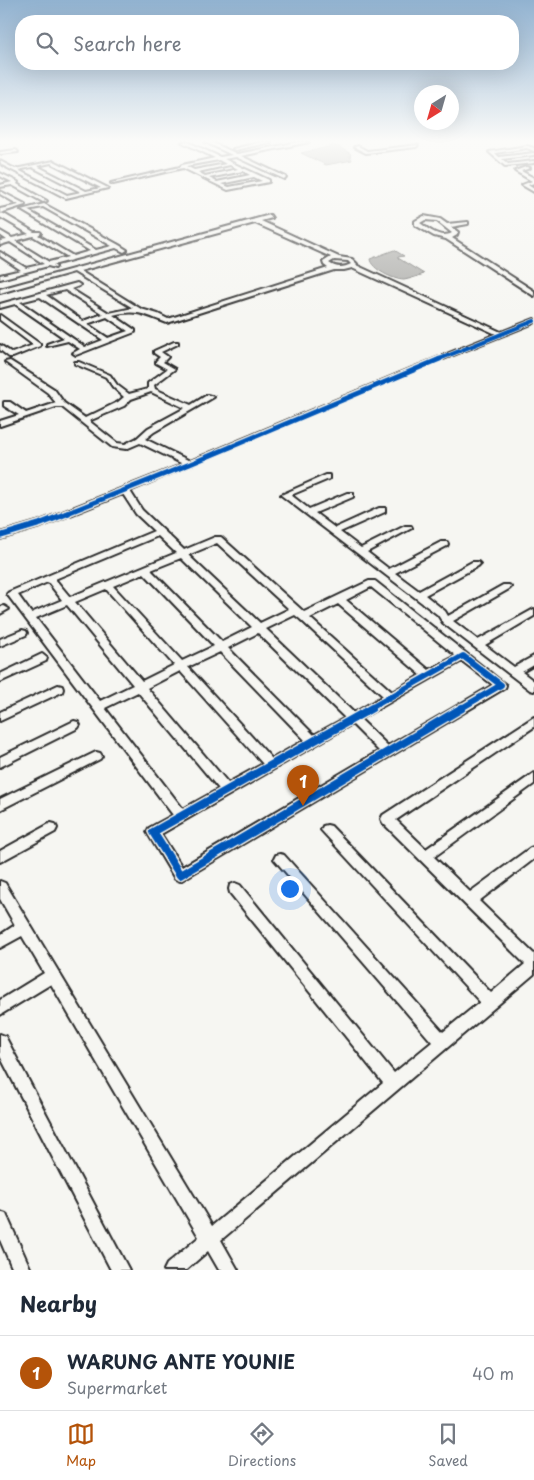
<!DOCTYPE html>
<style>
:root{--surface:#fff;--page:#f2f2f3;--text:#1f2937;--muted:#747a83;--line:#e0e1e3;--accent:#b45309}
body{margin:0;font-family:"Playpen Sans",sans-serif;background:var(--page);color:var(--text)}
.compass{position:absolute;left:414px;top:85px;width:45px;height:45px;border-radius:50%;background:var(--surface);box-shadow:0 5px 20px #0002;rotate:217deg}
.you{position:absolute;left:289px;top:888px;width:18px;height:18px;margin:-12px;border:4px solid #fff;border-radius:50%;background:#1a73e8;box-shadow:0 0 0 8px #1a73e833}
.badge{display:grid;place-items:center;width:32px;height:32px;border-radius:50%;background:var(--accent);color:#fff;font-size:16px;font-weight:700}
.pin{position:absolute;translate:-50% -41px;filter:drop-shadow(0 1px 2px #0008)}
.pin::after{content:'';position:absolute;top:26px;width:18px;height:15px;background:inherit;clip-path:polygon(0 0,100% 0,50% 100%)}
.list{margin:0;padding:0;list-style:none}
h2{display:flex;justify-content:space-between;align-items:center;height:65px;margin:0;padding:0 20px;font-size:21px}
h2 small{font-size:16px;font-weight:400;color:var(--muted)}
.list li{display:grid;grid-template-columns:32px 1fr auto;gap:15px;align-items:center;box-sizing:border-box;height:75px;padding:0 20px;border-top:1px solid var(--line)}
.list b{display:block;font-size:19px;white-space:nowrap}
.list p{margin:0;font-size:16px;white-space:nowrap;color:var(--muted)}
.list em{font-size:16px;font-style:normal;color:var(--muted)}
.icon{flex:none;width:28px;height:28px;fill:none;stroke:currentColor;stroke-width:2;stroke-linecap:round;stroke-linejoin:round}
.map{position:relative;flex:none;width:534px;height:1270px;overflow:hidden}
.search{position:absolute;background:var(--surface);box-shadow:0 5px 20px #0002;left:15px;right:15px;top:15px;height:55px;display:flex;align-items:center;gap:12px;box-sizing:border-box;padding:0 18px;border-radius:20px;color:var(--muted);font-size:19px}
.sheet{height:140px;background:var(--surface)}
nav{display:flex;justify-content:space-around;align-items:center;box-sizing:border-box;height:70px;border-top:1px solid var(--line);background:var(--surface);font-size:14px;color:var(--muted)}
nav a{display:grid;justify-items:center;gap:2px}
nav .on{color:var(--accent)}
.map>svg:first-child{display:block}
.water{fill:#aeaeab;stroke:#7a7a78}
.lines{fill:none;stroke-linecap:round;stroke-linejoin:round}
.street-casing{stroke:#2b2b2b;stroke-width:4}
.street{fill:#f6f6f2;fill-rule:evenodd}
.cycleway-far3-casing{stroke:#f6f6f2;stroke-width:5.5}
.cycleway-far2-casing{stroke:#f6f6f2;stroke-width:8}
.cycleway-far1-casing{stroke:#f6f6f2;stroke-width:9}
.cycleway-casing{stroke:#f6f6f2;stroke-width:11}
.cycleway-far3{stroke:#0057b8;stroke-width:4}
.cycleway-far2{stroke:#0057b8;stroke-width:5}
.cycleway-far1{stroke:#0057b8;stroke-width:6}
.cycleway{stroke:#0057b8;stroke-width:8}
</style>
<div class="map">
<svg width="534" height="1270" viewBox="0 0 534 1270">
<rect width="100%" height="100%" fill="#f6f6f2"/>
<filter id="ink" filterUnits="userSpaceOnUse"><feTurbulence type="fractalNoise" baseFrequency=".02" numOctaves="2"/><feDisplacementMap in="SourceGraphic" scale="10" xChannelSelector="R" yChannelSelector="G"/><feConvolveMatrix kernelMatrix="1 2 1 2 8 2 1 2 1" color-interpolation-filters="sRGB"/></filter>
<g filter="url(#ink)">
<g class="water">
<path d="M333,146L339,147L351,154L350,156L352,160L326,165L301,153Z"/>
<path d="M394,250L404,256L398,257V258L424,274C418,276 410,279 404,280C394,280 371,269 370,259Z"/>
</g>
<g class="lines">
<defs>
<g id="street">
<path d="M182,142H188L220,157L232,155L205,142H211L237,154L299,142H309L241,156L286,177L284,179L236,157L224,159L269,180V182L228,190L183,168L113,184L111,183L180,167L182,165L215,158ZM219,160L226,164L194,170L186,166ZM230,165L238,169L205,176L198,172ZM243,171L250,175L217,182L209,178ZM254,177L262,181L229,187L221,184Z"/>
<path d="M262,142H271L235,150L233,149Z"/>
<path d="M418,145L416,147L366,153L354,147L358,146L367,151Z"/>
<path d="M527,146L534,148V151L527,148L495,153L499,157L534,153V155L502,159L508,164L534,161V163L505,166L489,152Z"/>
<path d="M16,150L18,152L0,154V152Z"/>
<path d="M0,161L15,169L54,161L108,188L66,198L2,165ZM51,163L101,188L86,191L37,166ZM32,167L81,192L67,195L18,170Z"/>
<path d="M526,167L530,168L521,171L534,178V183L528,185L534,189V192L522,185L532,181L515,171Z"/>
<path d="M0,173L18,182L17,184L47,201L43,202L12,185L0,187V185L12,182L0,176Z"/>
<path d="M0,191L25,204V205L0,213V209L19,205L0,194Z"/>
<path d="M44,204L119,245L127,250L124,252L116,248L53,265L56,267L55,268L48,266L0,279V275L21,270L0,256V252L26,268L44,264L10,242L0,245V241L7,240L0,235V231L12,238L29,234L0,217V213L4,214L34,232H40L41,233L38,235L73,256L90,251L21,210ZM43,207L112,246L96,250L27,210ZM33,236L68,257L49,262L15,241Z"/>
<path d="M270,215L272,218L261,221L339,257L352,259L357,264L356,265L501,332L534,319V323L416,370L130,491L142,510L184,550L215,537H221L304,612L369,581H375L506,685L505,688L180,881L175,879L147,832L149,828L173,815L7,594L9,592L154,531L136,514L123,494L43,526L0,539V533L37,522L183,464L140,443L126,449L112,447L62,407H56L0,426V421L19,415L4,406V402H10L26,413L56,403L48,393L5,362L10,361L54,389L64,403L85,418L118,402L124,397L113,387L106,377L75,364V362H79L110,375L117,385L129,394L148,389V383L167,369L156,363V361L160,357L154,353V351L174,342H178V344L161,352L168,357L163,362L175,369L154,385L155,389L191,405L207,395L214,397L154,432L145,439L190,461L412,368L496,334L352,268L344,270H334L167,323C145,315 138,309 113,315L135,330V332L76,355L73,353L80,349L68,341L47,346V344L64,338L15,304L0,308V304L77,283L80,285L79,286L71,289L109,313L133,308L74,272L0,293V289ZM255,223L331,257L323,262L324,265L328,268L168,319L158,314L141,309L80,271ZM334,260L348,261L351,264C343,268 336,268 329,263ZM65,290L103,314L83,321L46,295ZM40,297L103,340L85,347L20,302ZM107,317L128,331L108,338L87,324ZM151,392L185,408L148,428L137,438L125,444L117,443L89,421L124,406L131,399ZM158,536L176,553L70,597L55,579ZM217,543L289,609L260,623L188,555ZM181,558L252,627L222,642L151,570ZM144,573L214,646L182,661L113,586ZM48,582L62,600L31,613L18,595ZM371,587L456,656L429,670L346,600ZM106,589L174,665L142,681L75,602ZM338,604L421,675L392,692L310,618ZM67,605L133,685L100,701L36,618ZM295,615L300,619L383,696L354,713L266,629ZM258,633L345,718L314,735L228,648ZM220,652L305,740L272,759L188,667ZM462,661L493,685L388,746L360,719ZM180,671L263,764L228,783L147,688ZM138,692L219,789L183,809L105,708ZM352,724L379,751L182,867L161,834Z"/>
<path d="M424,216L440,219L447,224L468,222V224L451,227L458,232L457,235L452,238L534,291V296L446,239L434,236L415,225V221ZM425,220L437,221L452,233C440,239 430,230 420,223Z"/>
<path d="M0,315L40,344V346L13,357H9L0,350V345L12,353L33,345L0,320Z"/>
<path d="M326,475H329V479L291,495L309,509L347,493H353V497L315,513L335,528L379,508H385V512L340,532L361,548L405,526H411L412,528L367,552L389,569L441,542H447L448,544L447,546L395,573L419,591L472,562H478L480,564L478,566L425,595L445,611L448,616L503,585H509L511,587L509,589L453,621L478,640L534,609V616L485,645L514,667L534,656V665L522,672L534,681V691L530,690L443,623L438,615L281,495Z"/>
<path d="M4,606L9,609L0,614V607Z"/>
<path d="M22,630L26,631L27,633L26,635L0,646V639Z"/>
<path d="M42,654L47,658L46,661L0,682V674Z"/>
<path d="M58,685L62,686L63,689L62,692L0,721V712Z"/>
<path d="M534,717V727L396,820L426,849L534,773V784L434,857L470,892L530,848L534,847V859L479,901L534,954V974L221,1240L238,1270H219L208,1251L186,1270H164L167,1264L199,1237L51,984L0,1015V1000L44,973L22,936L0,948V935L15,925L0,899V881L5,883L212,1226L383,1083L230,893L229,889L230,885L235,883L240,885L394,1073L432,1042L274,859L276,855L280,854L284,855L443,1032L480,1002L321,830L323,826L327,825L331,826L491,993L525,964L383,823L381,819L383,815Z"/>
<path d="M74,721L78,722L80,725L78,728L0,767V757Z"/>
<path d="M96,752L100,753L102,756L100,759L0,810V799Z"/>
<path d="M51,823L55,824L57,828L55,832L0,862V851Z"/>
<path d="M0,1034L5,1036L129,1270H111L0,1056Z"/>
<path d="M0,1212L6,1214L31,1270H13L0,1240Z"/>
</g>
</defs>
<use href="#street" class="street-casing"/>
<use href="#street" class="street"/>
<defs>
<path id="cycleway-far3" d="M437,360L534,321"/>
<path id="cycleway-far2" d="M65,514L190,464L440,359"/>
<g id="cycleway-far1">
<path d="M0,536L40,524L68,513"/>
<path d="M369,709L463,656L501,685L460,709"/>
</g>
<path id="cycleway" d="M372,708L153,832L180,875L462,708"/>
</defs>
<use href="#cycleway-far3" class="cycleway-far3-casing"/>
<use href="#cycleway-far2" class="cycleway-far2-casing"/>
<use href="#cycleway-far1" class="cycleway-far1-casing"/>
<use href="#cycleway" class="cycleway-casing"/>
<use href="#cycleway-far3" class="cycleway-far3"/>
<use href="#cycleway-far2" class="cycleway-far2"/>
<use href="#cycleway-far1" class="cycleway-far1"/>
<use href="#cycleway" class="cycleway"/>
</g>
</g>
<linearGradient id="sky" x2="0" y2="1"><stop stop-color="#91b2d0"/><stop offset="0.44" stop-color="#fbfbf9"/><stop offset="1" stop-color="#fbfbf9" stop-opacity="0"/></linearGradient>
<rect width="534" height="320" fill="url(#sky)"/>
</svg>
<svg class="compass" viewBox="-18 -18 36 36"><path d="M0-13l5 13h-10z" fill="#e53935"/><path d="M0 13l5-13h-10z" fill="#747a83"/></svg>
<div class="you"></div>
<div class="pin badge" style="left:303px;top:806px">1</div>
<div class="search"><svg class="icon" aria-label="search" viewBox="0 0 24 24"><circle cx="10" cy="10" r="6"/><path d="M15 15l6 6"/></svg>Search here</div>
</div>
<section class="sheet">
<h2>Nearby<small></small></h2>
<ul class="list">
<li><span class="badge">1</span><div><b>WARUNG ANTE YOUNIE</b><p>Supermarket</p></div><em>40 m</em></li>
</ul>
</section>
<nav>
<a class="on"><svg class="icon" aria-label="map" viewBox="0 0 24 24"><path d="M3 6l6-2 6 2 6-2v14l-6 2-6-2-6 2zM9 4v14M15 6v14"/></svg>Map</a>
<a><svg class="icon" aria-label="directions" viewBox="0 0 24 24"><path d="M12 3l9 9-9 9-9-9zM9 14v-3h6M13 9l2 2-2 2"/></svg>Directions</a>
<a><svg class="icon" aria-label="saved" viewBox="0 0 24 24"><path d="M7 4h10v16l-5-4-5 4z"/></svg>Saved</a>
</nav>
